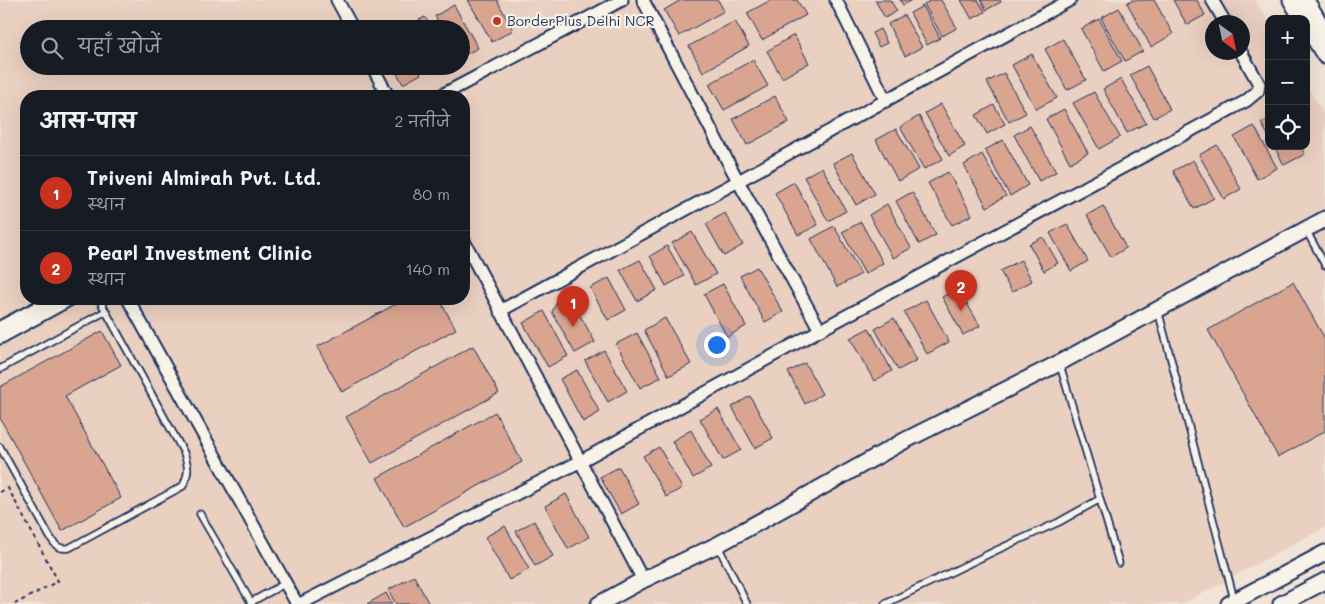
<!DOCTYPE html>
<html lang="hi">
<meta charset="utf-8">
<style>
:root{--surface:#171b24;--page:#20242c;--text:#f1f3f6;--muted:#9ea1a6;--line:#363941;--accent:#c8321e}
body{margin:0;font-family:Mali,"Playpen Sans Deva",sans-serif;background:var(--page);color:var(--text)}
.controls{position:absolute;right:15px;top:15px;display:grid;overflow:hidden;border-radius:10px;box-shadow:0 5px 20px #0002}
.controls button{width:45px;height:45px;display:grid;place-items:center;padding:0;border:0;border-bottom:1px solid var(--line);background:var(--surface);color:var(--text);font:25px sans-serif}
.compass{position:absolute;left:1205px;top:15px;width:45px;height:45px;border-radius:50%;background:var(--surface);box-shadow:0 5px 20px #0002;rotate:147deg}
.you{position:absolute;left:716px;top:344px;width:18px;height:18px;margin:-12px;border:4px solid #fff;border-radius:50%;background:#1a73e8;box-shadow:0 0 0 8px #1a73e833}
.badge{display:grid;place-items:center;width:32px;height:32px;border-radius:50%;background:var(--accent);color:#fff;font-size:16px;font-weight:700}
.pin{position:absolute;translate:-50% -41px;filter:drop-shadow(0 1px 2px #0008)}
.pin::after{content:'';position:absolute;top:26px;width:18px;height:15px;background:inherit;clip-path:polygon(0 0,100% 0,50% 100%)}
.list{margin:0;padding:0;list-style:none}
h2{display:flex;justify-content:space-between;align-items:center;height:65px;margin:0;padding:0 20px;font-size:21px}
h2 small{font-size:16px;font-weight:400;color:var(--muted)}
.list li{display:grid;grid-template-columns:32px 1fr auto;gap:15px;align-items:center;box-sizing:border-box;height:75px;padding:0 20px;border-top:1px solid var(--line)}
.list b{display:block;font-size:19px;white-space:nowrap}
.list p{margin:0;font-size:16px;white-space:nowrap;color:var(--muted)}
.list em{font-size:16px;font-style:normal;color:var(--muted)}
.icon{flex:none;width:28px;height:28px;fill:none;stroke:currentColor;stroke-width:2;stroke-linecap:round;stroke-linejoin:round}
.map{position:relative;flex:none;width:1325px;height:604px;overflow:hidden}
.search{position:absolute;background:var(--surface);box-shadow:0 5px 20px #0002;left:20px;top:20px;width:450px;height:55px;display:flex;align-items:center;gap:12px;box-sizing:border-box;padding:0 18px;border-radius:28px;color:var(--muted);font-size:19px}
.panel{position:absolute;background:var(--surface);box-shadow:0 5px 20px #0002;left:20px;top:90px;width:450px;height:215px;border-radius:20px}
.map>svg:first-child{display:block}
.built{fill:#ead0c1;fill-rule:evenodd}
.building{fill:#daa590;stroke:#1b2f5e}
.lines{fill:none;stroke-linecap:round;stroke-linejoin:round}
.lane-casing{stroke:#1b2f5e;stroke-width:9}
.street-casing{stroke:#1b2f5e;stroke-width:15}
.secondary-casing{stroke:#1b2f5e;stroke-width:19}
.path{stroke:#1b2f5e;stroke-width:2;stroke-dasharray:4 4;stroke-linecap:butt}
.lane{stroke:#f7f3e8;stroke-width:5.5}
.street{stroke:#f7f3e8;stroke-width:11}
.secondary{stroke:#f7f3e8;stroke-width:15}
.poi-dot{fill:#c8321e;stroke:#f7f3e8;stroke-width:2}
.labels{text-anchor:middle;stroke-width:4.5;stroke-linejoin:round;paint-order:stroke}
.poi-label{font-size:14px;fill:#1b2f5e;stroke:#f7f3e8;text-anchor:start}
</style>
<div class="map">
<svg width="1325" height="604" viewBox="0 0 1325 604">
<rect width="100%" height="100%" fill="#f1e3d6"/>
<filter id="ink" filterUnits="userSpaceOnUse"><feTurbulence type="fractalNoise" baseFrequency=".02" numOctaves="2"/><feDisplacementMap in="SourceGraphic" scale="10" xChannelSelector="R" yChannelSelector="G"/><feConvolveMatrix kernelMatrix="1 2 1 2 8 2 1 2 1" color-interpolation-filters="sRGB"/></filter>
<g filter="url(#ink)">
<path class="built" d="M0,0H1255L1269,23V146H1306V85L1325,116V527L1182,604H0ZM1212,22H1242V52H1212ZM29,29H461V66H29ZM26,96H464V299H26Z"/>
<g class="building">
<path d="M468,0H497L513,30L492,42Z"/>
<path d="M681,0H718L724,11L679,36L664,10Z"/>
<path d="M771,0H797L806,15L762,40L747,13Z"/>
<path d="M875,0H890L897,11L885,18Z"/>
<path d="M900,0H912L903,5Z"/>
<path d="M932,0H941L957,28L942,36L924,4Z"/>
<path d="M961,0H978L985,12L972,19Z"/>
<path d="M981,0H1000L1001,2L986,10Z"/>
<path d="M1132,0H1154L1173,34L1151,47L1127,3Z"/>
<path d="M1173,0H1197L1205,15L1187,25Z"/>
<path d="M454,5L478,48L461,57V29H442L435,16Z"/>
<path d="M923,6L940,38L927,45L910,13Z"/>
<path d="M1119,8L1143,51L1125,61L1101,18Z"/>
<path d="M904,15L922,47L905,56L888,24Z"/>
<path d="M425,17L432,29H404V28Z"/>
<path d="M1099,19L1122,61L1104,71L1081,29Z"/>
<path d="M735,21L749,46L703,72L689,46Z"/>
<path d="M880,29L887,43L879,47L872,33Z"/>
<path d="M794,35L809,63L782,78L767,51Z"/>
<path d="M1063,39L1086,80L1067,90L1045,49Z"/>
<path d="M1032,54L1057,98L1036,109L1012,65Z"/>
<path d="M753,60L768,86L724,110L709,84Z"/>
<path d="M393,66H417L421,74L403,84Z"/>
<path d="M425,66H437L428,71Z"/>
<path d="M1147,66L1170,109L1154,118L1130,75Z"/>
<path d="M1004,73L1026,113L1009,122L987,82Z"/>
<path d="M1121,79L1146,123L1127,133L1103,89Z"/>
<path d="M1094,92L1120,137L1099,149L1073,103Z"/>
<path d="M775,96L789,122L747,145L733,119Z"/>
<path d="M941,104L965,146L949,156L925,113Z"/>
<path d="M994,105L1005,124L987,134L976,115Z"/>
<path d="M1064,109L1088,153L1070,163L1046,119Z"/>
<path d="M919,116L943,159L924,169L900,127Z"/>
<path d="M1269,119V137L1261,123Z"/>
<path d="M1030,126L1056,172L1039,181L1014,135Z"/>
<path d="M1254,126L1277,168L1257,179L1234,137Z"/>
<path d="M896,129L919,169L898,181L876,140Z"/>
<path d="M1003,140L1028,185L1010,196L985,150Z"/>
<path d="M1217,145L1241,189L1224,199L1199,155Z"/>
<path d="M1274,146H1300L1305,154L1284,165Z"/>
<path d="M852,153L875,194L856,205L833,163Z"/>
<path d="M982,154L1006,196L987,207L964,165Z"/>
<path d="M1193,160L1214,198L1194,209L1173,171Z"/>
<path d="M822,167L846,211L828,221L804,177Z"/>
<path d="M948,172L972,215L952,225L928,183Z"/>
<path d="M794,182L818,225L798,235L775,193Z"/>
<path d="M912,192L936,235L919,244L896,201Z"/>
<path d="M887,204L911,248L893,258L869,215Z"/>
<path d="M1103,206L1126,248L1111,257L1087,215Z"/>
<path d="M725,213L743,245L724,256L706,224Z"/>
<path d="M861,222L883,263L865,274L842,232Z"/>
<path d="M1067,224L1088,261L1071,271L1050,233Z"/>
<path d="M834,226L861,274L837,287L811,239Z"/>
<path d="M692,232L716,274L696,285L672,243Z"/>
<path d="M1043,237L1058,263L1044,271L1029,244Z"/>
<path d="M667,246L684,276L666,286L650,256Z"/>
<path d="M640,260L657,290L637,301L620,270Z"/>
<path d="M1021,260L1032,281L1012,292L1000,271Z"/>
<path d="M757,267L783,312L765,322L740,276Z"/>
<path d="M609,278L626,310L608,320L590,288Z"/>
<path d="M1293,282L1325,339V431L1278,457L1208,330Z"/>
<path d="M723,284L746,326L727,337L704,294Z"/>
<path d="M958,288L980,326L963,335L942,297Z"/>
<path d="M405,299H439L456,329L342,392L317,347Z"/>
<path d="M558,300L572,301L595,342L575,353L552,312Z"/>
<path d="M926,300L949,342L927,354L904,312Z"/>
<path d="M544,311L568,356L548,367L523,323Z"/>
<path d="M665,318L691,364L669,376L644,330Z"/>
<path d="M894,318L917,360L898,370L875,329Z"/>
<path d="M869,328L892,371L874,381L850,338Z"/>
<path d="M102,331L121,365L65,396L121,498L62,531L0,418V387Z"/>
<path d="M637,333L661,377L640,388L616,344Z"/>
<path d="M473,346L499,393L372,463L346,417Z"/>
<path d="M604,350L627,391L608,402L585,361Z"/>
<path d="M805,363L822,394L805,404L788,372Z"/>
<path d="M577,370L600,412L583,422L560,379Z"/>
<path d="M750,396L773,438L755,448L732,407Z"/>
<path d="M718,409L741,450L723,460L700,419Z"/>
<path d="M495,412L522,462L404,527L377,478Z"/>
<path d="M691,430L711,468L693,478L672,441Z"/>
<path d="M659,447L682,488L666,497L643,456Z"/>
<path d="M619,467L639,504L621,514L600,477Z"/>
<path d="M566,494L589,537L568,549L545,506Z"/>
<path d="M534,521L553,556L535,566L516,531Z"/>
<path d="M505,526L529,569L509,580L485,537Z"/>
<path d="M414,576L429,604H396L388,590Z"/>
<path d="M386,593L392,604H367Z"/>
</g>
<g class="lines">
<defs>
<g id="lane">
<path d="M1306,230L1325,265"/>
<path d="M1158,310L1234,599"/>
<path d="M1060,365L1119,563"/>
<path d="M0,369L106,311"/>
<path d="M0,447L50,537C56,546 57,549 69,548L183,486C189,472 189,468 184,453L99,299"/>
<path d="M200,514L252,604"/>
<path d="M718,546L747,604"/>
<path d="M251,602L286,583"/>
<path d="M885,604L997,550L1059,522L1100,499"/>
</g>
<g id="street">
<path d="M337,0L353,29"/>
<path d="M643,0L738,181L820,330"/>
<path d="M836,0L886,101"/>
<path d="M1212,0L1225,22"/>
<path d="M372,66L388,96"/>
<path d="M440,96L622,0"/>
<path d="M464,241L643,580"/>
<path d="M128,299L297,604"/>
<path d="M500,311L1070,0"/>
<path d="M0,327L53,299"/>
<path d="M0,338L71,299"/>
<path d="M300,604L579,462L820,330L1246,101L1258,91L1259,84L1241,52"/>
</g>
<g id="secondary">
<path d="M1291,0L1302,19"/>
<path d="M1306,0L1325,32"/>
<path d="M1306,25L1325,56"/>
<path d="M599,604L643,580L717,545L779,511L904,441L1059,363L1325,219"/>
<path d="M1229,604L1325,553"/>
<path d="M1281,604L1325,581"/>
</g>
</defs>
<use href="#lane" class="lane-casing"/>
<use href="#street" class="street-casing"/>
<use href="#secondary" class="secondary-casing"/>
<path class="path" d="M0,492L8,488L58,581L15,604"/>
<use href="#lane" class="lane"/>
<use href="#street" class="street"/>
<use href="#secondary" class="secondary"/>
</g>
</g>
<circle class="poi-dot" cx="497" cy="21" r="5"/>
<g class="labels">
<g class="poi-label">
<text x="507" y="26">BorderPlus Delhi NCR</text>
</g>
</g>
</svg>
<div class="controls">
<button>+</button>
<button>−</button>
<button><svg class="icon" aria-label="locate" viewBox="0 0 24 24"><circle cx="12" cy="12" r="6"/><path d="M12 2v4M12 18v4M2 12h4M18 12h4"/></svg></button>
</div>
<svg class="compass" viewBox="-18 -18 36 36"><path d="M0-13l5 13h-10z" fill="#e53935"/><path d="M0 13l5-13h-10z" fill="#9ea1a6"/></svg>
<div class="you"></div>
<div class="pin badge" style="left:573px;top:327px">1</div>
<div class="pin badge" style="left:961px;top:311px">2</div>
<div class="search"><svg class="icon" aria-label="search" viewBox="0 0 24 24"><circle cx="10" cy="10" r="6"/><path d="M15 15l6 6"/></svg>यहाँ खोजें</div>
<section class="panel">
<h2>आस-पास<small>2 नतीजे</small></h2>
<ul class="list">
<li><span class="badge">1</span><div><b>Triveni Almirah Pvt. Ltd.</b><p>स्थान</p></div><em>80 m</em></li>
<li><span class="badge">2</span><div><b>Pearl Investment Clinic</b><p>स्थान</p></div><em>140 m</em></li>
</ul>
</section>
</div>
